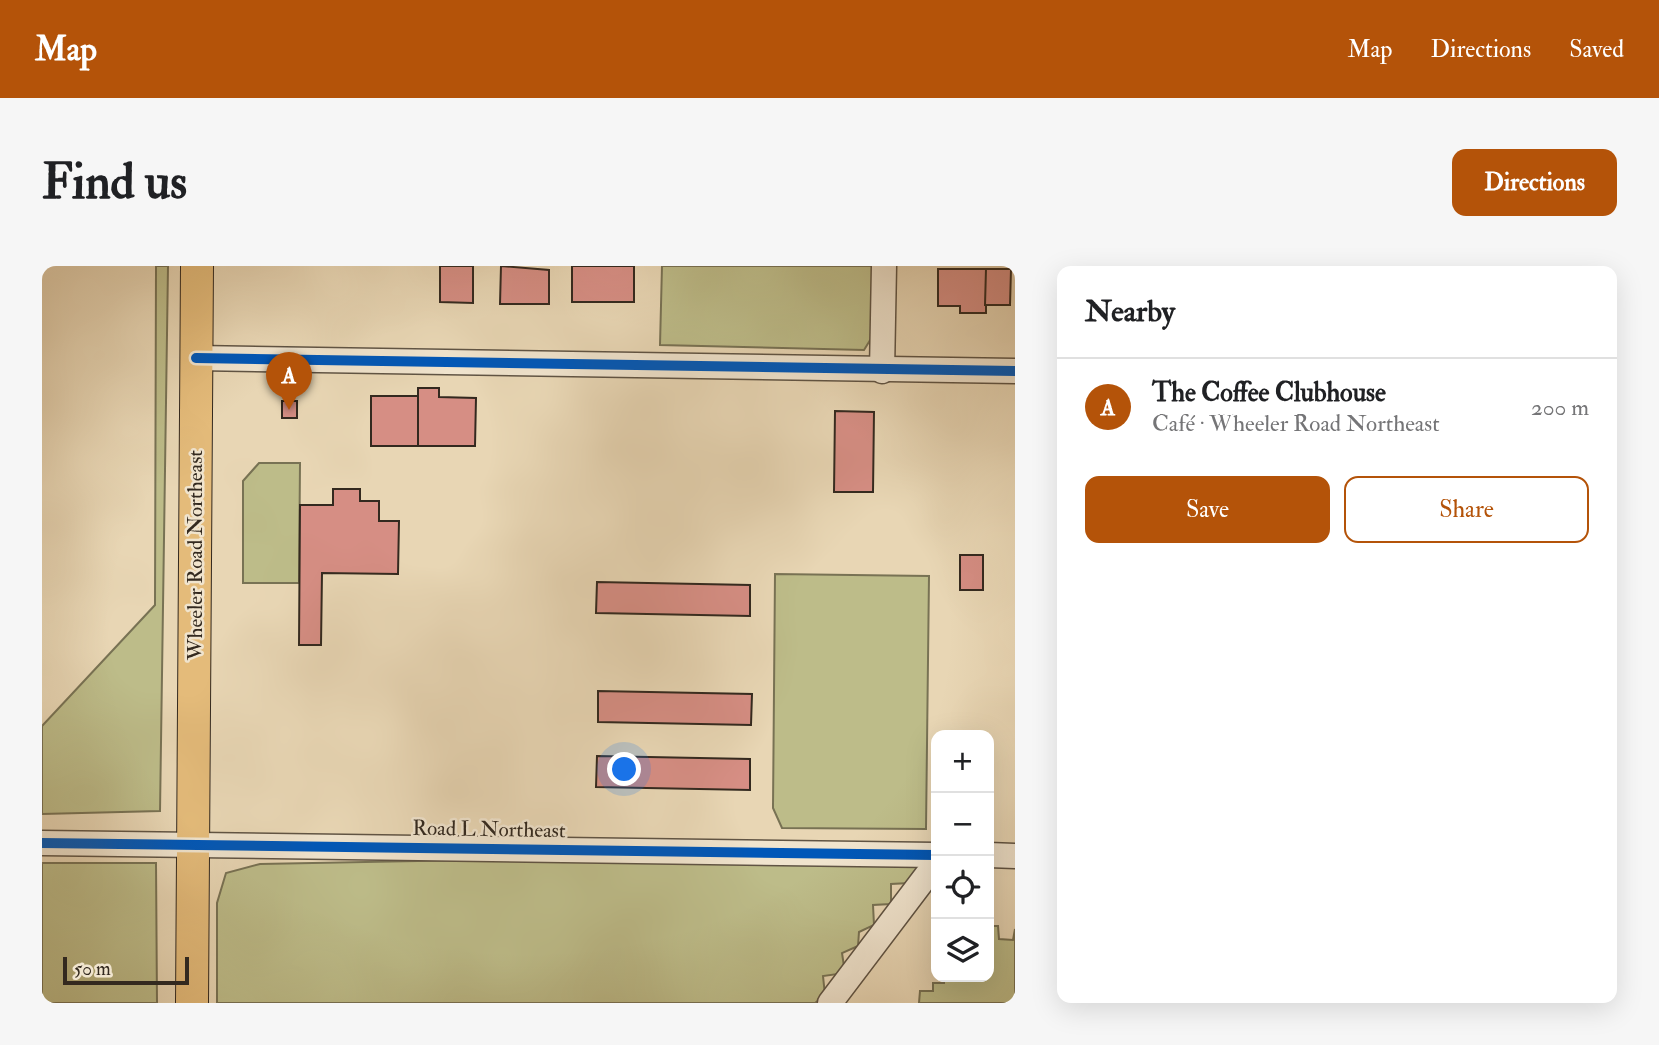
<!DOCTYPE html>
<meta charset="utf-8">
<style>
:root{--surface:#fff;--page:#f6f6f6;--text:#202124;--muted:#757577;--line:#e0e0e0;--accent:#b45309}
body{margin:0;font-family:"IM FELL Double Pica",serif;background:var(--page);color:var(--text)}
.controls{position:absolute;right:21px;bottom:21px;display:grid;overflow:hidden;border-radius:14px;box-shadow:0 7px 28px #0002}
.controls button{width:63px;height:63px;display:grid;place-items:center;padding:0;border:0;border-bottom:2px solid var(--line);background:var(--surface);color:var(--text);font:35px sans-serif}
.scale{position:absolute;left:21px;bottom:18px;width:126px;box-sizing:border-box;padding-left:7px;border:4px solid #33291f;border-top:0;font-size:19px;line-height:24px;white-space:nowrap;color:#33291f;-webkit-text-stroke:5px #f0e4ce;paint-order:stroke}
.you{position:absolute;left:583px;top:504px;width:24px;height:24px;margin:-18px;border:5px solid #fff;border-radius:50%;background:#1a73e8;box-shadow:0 0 0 10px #1a73e833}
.badge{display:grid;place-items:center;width:46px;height:46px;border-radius:50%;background:var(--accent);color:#fff;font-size:23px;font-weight:700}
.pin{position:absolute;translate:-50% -58px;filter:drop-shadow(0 2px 4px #0008)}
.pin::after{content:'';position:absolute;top:37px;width:24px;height:21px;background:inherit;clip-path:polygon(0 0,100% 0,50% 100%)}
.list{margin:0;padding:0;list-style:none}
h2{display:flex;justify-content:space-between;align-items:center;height:91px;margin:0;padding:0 28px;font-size:30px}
h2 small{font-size:23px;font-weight:400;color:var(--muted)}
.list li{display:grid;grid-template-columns:46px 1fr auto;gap:21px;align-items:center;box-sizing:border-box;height:98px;padding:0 28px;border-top:2px solid var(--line)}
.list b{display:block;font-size:26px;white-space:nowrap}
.list p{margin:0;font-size:23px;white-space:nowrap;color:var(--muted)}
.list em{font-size:23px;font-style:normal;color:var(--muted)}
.actions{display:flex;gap:14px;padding:21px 28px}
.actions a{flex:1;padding:16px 0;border:2px solid var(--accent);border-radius:14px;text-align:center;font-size:24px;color:var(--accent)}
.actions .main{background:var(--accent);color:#fff}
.icon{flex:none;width:38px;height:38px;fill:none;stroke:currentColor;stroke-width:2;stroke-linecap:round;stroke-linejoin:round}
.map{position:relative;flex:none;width:973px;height:737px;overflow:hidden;border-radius:14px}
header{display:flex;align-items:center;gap:42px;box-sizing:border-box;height:98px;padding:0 35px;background:var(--accent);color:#fff}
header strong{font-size:33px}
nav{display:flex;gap:38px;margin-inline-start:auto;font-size:24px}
.intro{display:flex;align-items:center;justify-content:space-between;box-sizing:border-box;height:168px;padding:0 42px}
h1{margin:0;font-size:49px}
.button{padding:18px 32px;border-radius:14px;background:var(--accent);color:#fff;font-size:24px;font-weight:700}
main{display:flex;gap:42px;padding:0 42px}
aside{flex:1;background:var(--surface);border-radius:14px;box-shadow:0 7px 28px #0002}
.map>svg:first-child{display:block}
.green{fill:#bdbc89;stroke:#787254;stroke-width:2}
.building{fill:#d68e84;stroke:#33291f;stroke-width:2}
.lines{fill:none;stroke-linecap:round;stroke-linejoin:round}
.minor-casing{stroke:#605444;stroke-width:27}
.major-casing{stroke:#33291f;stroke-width:34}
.minor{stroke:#f0e4ce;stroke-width:24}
.major{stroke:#e4bb7a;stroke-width:32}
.cycleway-casing{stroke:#f0e4ce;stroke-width:15}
.cycleway{stroke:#0057b8;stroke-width:10}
.labels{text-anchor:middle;stroke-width:5;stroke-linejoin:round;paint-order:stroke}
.street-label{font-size:21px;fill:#33291f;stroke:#f0e4ce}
</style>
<header>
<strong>Map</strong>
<nav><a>Map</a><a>Directions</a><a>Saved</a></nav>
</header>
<div class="intro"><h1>Find us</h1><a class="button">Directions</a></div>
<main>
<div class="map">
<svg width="973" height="737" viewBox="0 0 973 737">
<rect width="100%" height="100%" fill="#e8d6b4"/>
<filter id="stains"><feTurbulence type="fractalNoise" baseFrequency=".00286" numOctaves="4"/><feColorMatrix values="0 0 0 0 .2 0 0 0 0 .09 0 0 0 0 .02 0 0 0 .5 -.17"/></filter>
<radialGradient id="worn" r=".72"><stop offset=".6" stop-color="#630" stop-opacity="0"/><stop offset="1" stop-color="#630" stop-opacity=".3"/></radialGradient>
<g class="green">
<path d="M114,0H126L118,545L0,548V460L113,339Z"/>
<path d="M620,0H830V71L822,84L618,79Z"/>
<path d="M217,197H258L257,317H201V215Z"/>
<path d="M733,308L887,310L884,563L740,562L731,542Z"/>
<path d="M885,585L868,617L849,618V638L831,639L832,659L817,666L816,680L800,687L803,707L781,710L783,729L773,737H175V637L184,607L218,598Z"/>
<path d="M0,597H114L115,737H0Z"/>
<path d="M949,660H956L957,673L971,674L973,663V737H877L878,725H891V717H902V711H947Z"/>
</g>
<g class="building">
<path d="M398,0H431V37L398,36Z"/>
<path d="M459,0L507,4V38H458Z"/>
<rect x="530" y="0" width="62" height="36"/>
<path d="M896,3H944V47H918V40H896Z"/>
<path d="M944,3H969L968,39H943Z"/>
<path d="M376,122H397V131L434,132L433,180H376Z"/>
<rect x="329" y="130" width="47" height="50"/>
<rect x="240" y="135" width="15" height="17"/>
<path d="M793,145L832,146L831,226H792Z"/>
<path d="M291,223H318V235H337V255H357L356,308L280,307L279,379H257L258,239H291Z"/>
<rect x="918" y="289" width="23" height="35"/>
<path d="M555,316L708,319V350L554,347Z"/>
<path d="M556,425L710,428L709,459L556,456Z"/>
<path d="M555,490L708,493V524L554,521Z"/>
</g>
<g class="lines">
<defs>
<g id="minor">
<path d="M154,92L973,105"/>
<path d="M840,105L842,0"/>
<path d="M0,577L894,589"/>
<path d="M947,589L973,590"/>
<path d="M788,737L894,597"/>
</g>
<path id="major" d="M150,737L155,0"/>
</defs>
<use href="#minor" class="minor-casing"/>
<use href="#major" class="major-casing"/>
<use href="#minor" class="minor"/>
<use href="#major" class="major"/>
<defs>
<g id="cycleway">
<path d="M154,92L973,105"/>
<path d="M0,577L894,589"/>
</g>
</defs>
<use href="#cycleway" class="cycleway-casing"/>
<use href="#cycleway" class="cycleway"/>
</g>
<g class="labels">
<g class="street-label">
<text transform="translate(153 289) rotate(-90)" y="7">Wheeler Road Northeast</text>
<text transform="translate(447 563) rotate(1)" y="7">Road L Northeast</text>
</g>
</g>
<rect width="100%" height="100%" filter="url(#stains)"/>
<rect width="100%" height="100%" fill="url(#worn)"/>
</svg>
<div class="controls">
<button>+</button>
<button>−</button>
<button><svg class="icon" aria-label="locate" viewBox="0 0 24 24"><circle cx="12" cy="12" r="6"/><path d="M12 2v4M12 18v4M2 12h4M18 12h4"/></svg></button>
<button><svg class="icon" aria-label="layers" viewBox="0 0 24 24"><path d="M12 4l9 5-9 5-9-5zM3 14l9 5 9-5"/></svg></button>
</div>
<div class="scale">50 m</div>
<div class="you"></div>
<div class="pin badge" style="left:247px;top:144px">A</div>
</div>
<aside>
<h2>Nearby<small></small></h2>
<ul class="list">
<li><span class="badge">A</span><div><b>The Coffee Clubhouse</b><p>Café · Wheeler Road Northeast</p></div><em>200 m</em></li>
</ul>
<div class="actions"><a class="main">Save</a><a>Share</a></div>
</aside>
</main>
